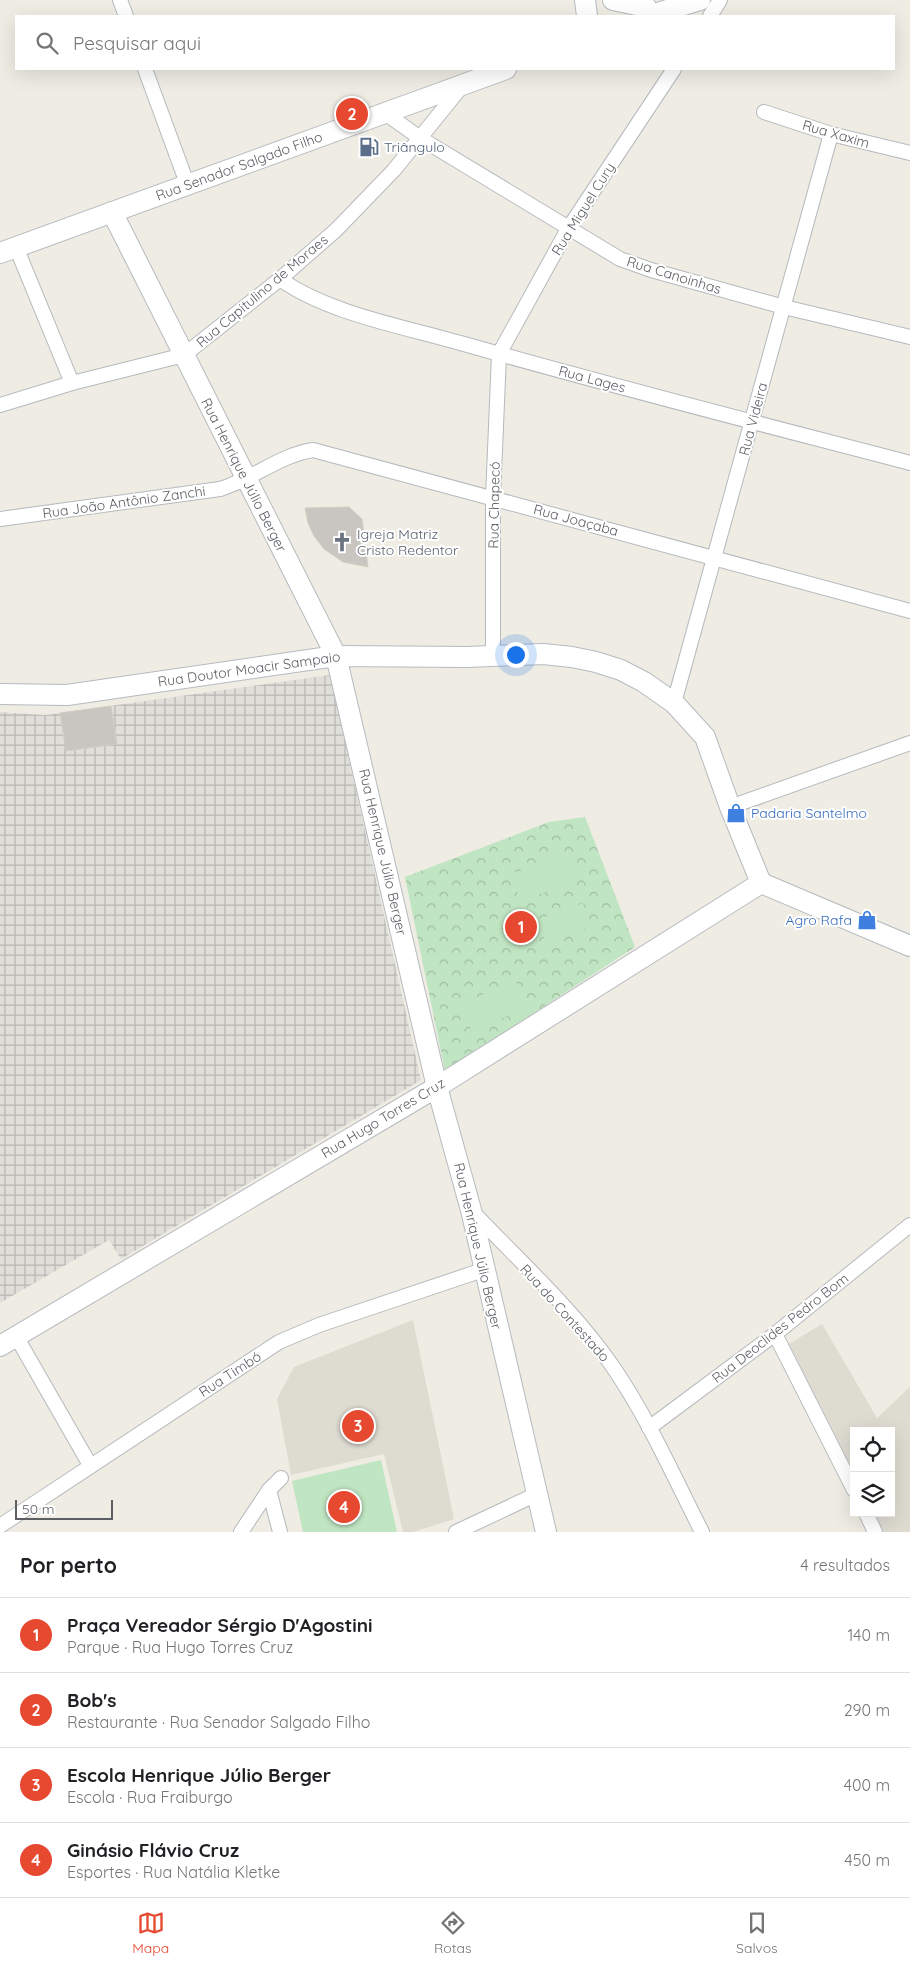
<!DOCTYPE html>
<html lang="pt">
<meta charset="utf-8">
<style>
:root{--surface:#fff;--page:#f2f2f2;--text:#202124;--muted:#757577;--line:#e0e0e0;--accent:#e74830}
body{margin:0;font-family:Quicksand,sans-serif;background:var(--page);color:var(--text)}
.controls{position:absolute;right:15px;bottom:15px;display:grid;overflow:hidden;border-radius:0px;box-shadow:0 5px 20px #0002}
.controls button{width:45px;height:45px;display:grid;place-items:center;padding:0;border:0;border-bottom:1px solid var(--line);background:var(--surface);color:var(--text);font:25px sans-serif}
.scale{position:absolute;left:15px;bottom:12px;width:98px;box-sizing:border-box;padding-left:5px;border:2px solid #5b5f64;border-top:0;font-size:14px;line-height:18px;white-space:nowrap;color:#5b5f64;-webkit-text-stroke:4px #fff;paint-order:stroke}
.you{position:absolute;left:515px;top:654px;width:18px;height:18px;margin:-12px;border:4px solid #fff;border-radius:50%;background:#1a73e8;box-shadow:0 0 0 8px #1a73e833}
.badge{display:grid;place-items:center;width:32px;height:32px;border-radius:50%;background:var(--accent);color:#fff;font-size:16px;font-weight:700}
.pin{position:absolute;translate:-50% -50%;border:2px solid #fff;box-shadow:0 1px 5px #0006}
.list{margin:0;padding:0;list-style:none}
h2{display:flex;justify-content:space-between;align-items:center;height:65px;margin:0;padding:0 20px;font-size:21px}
h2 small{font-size:16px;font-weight:400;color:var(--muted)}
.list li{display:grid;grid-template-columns:32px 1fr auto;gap:15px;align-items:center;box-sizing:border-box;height:75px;padding:0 20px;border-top:1px solid var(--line)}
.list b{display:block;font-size:19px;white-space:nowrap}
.list p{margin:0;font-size:16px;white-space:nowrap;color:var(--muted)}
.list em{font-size:16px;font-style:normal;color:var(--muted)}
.icon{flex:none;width:28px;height:28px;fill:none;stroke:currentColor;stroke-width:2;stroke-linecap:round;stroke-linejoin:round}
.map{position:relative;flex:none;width:910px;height:1532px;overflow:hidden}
.search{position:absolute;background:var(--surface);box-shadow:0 5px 20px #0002;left:15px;right:15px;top:15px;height:55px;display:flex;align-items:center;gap:12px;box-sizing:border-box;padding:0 18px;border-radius:0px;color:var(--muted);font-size:19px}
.sheet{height:365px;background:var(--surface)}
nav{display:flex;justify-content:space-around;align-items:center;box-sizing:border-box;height:70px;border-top:1px solid var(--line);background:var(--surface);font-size:14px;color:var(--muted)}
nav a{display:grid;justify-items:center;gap:2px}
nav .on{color:var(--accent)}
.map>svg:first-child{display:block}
.industrial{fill:url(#industrial-grid)}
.education{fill:#dedbd1}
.park{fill:url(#park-crowns)}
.pitch{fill:#c0e5c2}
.building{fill:#c9c6c1;stroke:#d3cec2}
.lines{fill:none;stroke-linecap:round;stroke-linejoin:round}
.street-casing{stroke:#b6b9bd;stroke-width:16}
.secondary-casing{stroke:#b7babf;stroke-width:22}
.street{stroke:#fff;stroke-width:14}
.secondary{stroke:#fff;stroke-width:20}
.labels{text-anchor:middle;stroke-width:4;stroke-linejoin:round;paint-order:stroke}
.street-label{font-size:14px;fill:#5b5f64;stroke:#fff}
.service-label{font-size:14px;fill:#4e5e75;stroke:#fff;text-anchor:start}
.worship-label{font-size:14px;fill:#5b616d;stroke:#fff;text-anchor:start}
.shop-label{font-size:14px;fill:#366cbe;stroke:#fff;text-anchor:start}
</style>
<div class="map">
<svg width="910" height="1532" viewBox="0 0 910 1532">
<defs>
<pattern id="industrial-grid" width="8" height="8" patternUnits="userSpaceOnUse" patternTransform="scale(1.25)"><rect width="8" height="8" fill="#dfded8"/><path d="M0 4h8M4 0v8" fill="none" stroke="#b8b7b3"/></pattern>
<pattern id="park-crowns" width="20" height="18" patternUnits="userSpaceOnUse" patternTransform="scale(1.25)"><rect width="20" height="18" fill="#c0e5c2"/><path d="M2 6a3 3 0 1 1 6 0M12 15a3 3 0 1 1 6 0" fill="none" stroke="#9fbda1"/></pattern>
</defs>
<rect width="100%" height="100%" fill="#eeece3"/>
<path class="industrial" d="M330,675L421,1080L121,1259L109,1240L0,1303V712L45,715Z"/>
<g class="education">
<path d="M413,1320L454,1519L413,1532H403L384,1454L291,1475L277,1399L294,1367Z"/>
<path d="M822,1324L877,1418L910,1387V1532H883L874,1513H891V1431H854V1473L789,1344Z"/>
</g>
<path class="park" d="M585,817L635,947L445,1071L405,877L549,822Z"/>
<g class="pitch">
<path d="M566,854L576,882L520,901L511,874Z"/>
<path d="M583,903L591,927L546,943L537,920Z"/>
<path d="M515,980L528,1007L472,1032L460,1005Z"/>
<path d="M381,1460L397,1532H303L292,1481Z"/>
</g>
<g class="building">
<path d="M349,507L362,519L368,567L343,562L324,549L314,536L308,523L305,508Z"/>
<path d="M111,706L117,744L66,751L60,713Z"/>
</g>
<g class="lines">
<defs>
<g id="street">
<path d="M120,0L126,16"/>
<path d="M710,16L720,0"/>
<path d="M145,69L188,186"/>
<path d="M764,112L831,134L910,153"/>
<path d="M385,113L420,138L620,259L651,270L784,307L910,337"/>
<path d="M16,247L72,383"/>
<path d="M280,279C329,314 406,327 464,344C612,386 761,424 910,463"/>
<path d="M0,405L72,383L184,355L280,279L336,230L394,170L462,86"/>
<path d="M0,519L220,489C253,479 280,455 313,450L910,611"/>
<path d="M493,656V498L499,354L568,229L674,69"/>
<path d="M674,703L831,134"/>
<path d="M730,807L910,743"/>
<path d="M473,1212C520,1262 574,1310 613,1367C648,1418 674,1477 702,1532"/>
<path d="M775,1334L854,1490"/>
<path d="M16,1336L90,1465"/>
<path d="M649,1428L775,1334L910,1225"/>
<path d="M269,1490L280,1532"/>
<path d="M866,1513L875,1532"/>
<path d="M0,1526L279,1342L319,1325L483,1270"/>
<path d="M241,1532L269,1490L281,1478"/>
<path d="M456,1532L537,1494"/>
</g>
<g id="secondary">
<path d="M585,0L587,16"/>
<path d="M613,0L646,7"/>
<path d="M648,16L700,0"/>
<path d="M112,212L336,656L437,1087L471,1210L546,1532"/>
<path d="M0,253L506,69"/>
<path d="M0,694L67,695L336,656L467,657L543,654L572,657L596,662L621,670L644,682L674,703L705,737L730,807L761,883"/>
<path d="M761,883L910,946"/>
<path d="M0,1346L437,1087L761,883"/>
</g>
</defs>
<use href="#street" class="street-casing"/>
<use href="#secondary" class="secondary-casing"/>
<use href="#street" class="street"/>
<use href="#secondary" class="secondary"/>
</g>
<defs>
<symbol id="fuel-bare" viewBox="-9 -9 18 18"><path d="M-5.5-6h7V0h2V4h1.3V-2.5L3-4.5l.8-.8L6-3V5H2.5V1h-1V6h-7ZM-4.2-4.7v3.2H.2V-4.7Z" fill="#5c6f8a" stroke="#fff" stroke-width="2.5" paint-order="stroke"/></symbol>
<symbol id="church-bare" viewBox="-9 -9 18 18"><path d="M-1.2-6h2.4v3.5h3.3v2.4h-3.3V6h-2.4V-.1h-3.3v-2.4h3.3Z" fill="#6b7280" stroke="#fff" stroke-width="2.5" paint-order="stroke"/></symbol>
<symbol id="shop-bare" viewBox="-9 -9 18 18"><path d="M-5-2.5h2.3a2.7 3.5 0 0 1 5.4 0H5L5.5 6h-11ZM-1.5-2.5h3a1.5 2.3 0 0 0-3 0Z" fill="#3f7fe0" stroke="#fff" stroke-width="2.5" paint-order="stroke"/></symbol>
</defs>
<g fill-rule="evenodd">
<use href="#fuel-bare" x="355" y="133" width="28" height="28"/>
<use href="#church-bare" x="328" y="528" width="28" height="28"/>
<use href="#shop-bare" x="722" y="799" width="28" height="28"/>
<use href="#shop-bare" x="853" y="906" width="28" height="28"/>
</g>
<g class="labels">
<g class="street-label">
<text transform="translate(836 134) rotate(16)" y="5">Rua Xaxim</text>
<text transform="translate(239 166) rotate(-20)" y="5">Rua Senador Salgado Filho</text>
<text transform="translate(583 209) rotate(-58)" y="5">Rua Miguel Cury</text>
<text transform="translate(674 275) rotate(17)" y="5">Rua Canoinhas</text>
<text transform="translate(262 291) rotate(-40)" y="5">Rua Capitulino de Moraes</text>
<text transform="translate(592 379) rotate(15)" y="5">Rua Lages</text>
<text transform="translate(753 419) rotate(-75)" y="5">Rua Videira</text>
<text transform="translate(244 475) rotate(63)" y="5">Rua Henrique Júlio Berger</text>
<text transform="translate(124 502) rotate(-8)" y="5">Rua João Antônio Zanchi</text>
<text transform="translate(494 505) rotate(-89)" y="5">Rua Chapecó</text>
<text transform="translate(576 520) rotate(15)" y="5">Rua Joaçaba</text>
<text transform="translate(249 669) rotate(-8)" y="5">Rua Doutor Moacir Sampaio</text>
<text transform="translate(383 852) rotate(77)" y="5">Rua Henrique Júlio Berger</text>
<text transform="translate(383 1118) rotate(-31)" y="5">Rua Hugo Torres Cruz</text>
<text transform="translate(478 1246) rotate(77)" y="5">Rua Henrique Júlio Berger</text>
<text transform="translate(565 1313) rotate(48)" y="5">Rua do Contestado</text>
<text transform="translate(780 1328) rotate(-38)" y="5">Rua Deoclides Pedro Bom</text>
<text transform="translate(230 1374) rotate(-33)" y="5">Rua Timbó</text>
</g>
<g class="service-label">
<text x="384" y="152">Triângulo</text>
</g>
<g class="worship-label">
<text x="357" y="539">Igreja Matriz<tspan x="357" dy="16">Cristo Redentor</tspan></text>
</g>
<g class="shop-label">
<text x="751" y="818">Padaria Santelmo</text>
<text x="852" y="925" text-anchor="end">Agro Rafa</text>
</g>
</g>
</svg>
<div class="controls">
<button><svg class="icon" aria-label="locate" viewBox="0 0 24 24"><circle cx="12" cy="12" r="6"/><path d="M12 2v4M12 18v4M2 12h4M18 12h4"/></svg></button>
<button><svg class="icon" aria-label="layers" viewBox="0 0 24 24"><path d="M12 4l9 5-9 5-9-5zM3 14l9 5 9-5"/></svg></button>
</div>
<div class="scale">50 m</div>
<div class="you"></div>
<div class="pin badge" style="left:521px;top:927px">1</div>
<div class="pin badge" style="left:352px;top:114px">2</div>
<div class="pin badge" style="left:358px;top:1426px">3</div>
<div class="pin badge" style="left:344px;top:1507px">4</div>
<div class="search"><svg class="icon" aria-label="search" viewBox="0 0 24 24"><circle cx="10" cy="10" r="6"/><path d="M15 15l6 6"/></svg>Pesquisar aqui</div>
</div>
<section class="sheet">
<h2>Por perto<small>4 resultados</small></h2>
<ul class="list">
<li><span class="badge">1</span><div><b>Praça Vereador Sérgio D'Agostini</b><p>Parque · Rua Hugo Torres Cruz</p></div><em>140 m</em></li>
<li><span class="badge">2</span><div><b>Bob's</b><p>Restaurante · Rua Senador Salgado Filho</p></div><em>290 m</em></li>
<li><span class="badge">3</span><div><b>Escola Henrique Júlio Berger</b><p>Escola · Rua Fraiburgo</p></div><em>400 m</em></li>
<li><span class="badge">4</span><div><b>Ginásio Flávio Cruz</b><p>Esportes · Rua Natália Kletke</p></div><em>450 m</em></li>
</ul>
</section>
<nav>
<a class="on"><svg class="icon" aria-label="map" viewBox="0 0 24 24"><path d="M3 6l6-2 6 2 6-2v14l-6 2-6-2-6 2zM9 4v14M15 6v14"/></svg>Mapa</a>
<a><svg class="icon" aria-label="directions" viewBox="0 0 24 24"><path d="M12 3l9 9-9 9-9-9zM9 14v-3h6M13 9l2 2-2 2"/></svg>Rotas</a>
<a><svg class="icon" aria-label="saved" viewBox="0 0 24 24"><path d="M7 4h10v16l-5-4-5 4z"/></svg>Salvos</a>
</nav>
